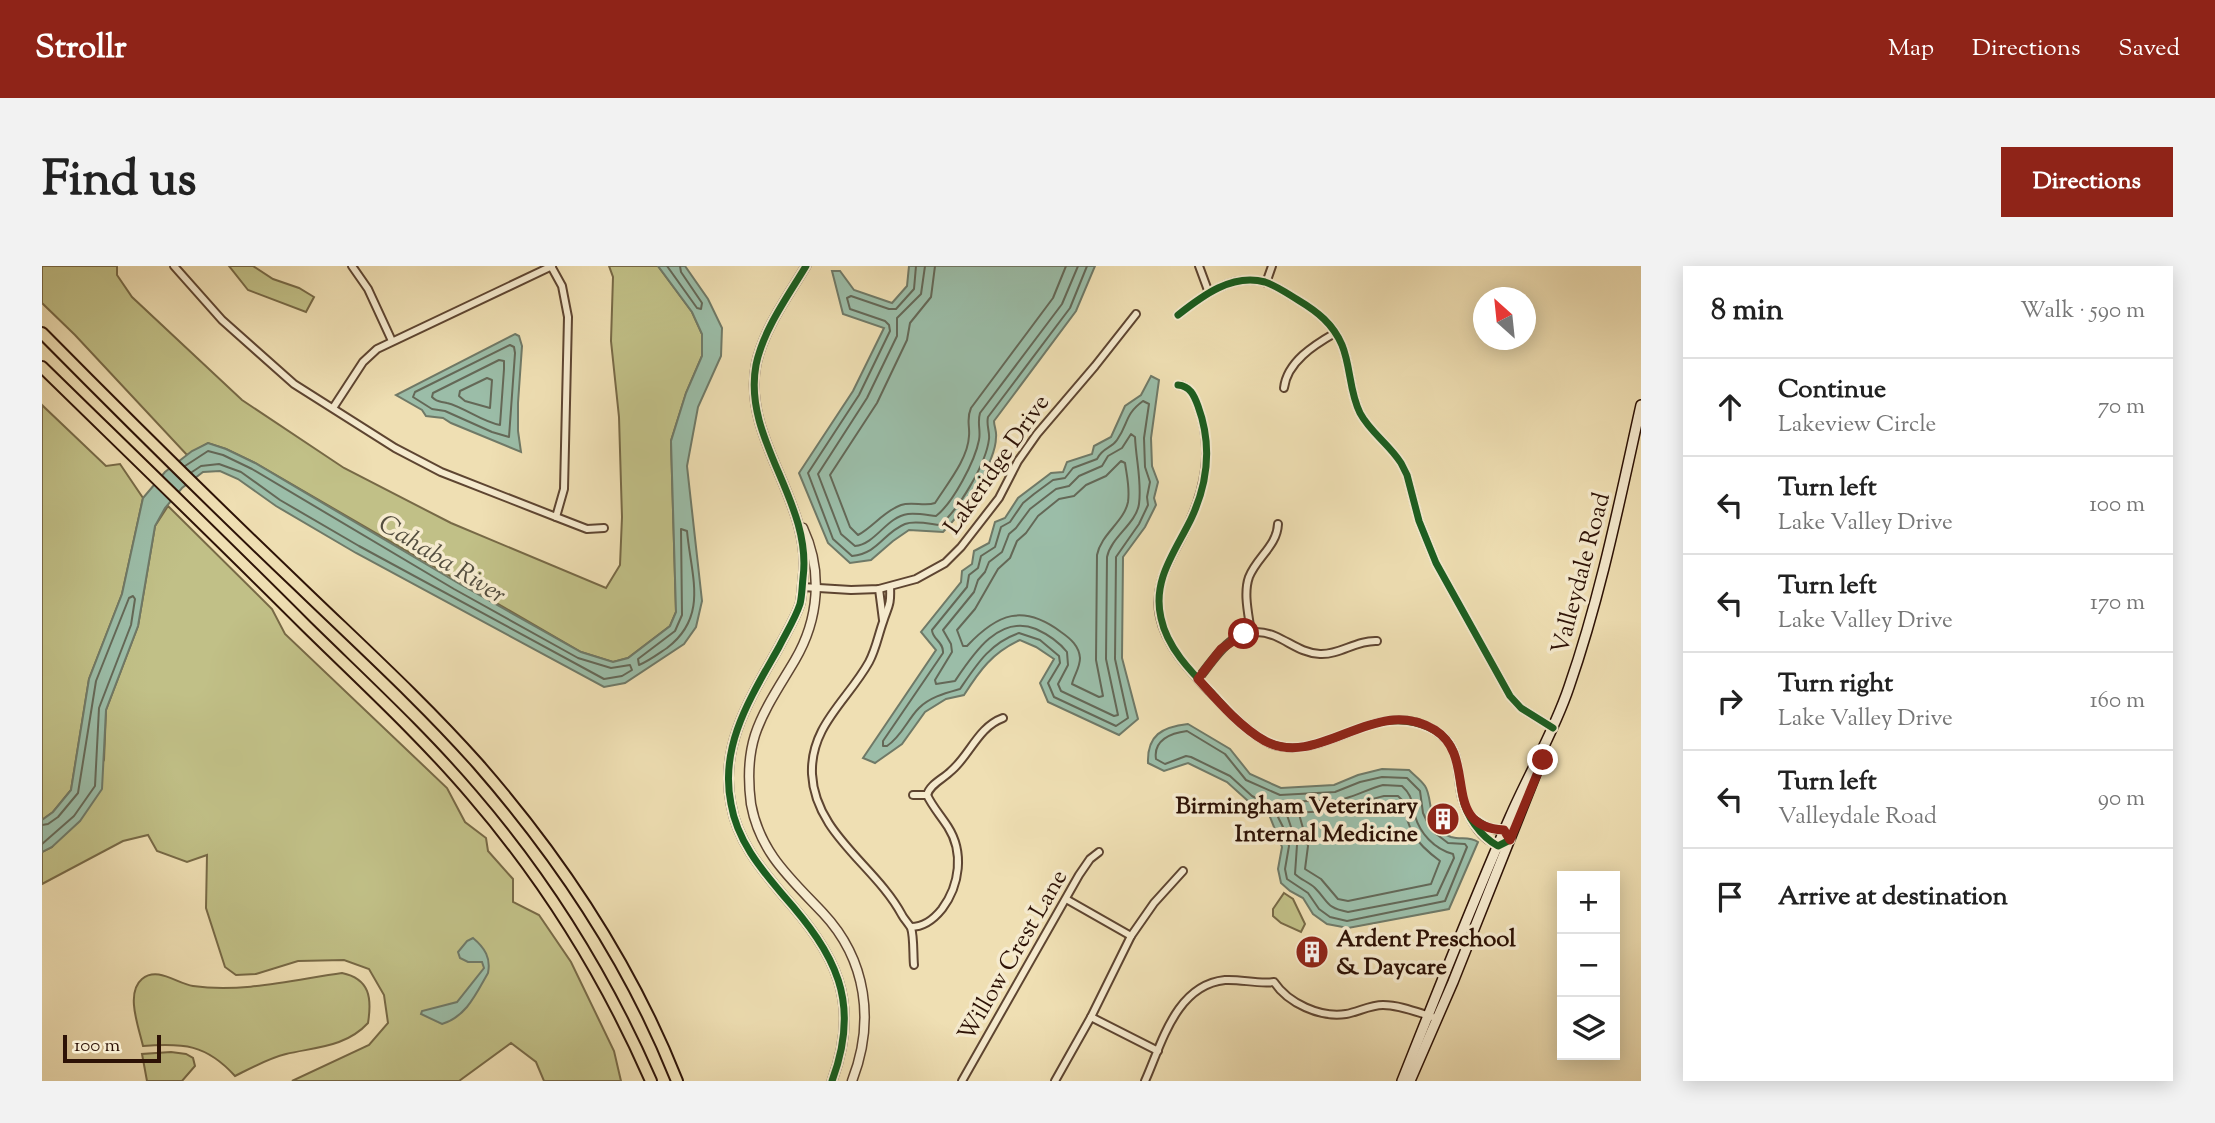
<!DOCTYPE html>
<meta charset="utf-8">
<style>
:root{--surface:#fff;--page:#f2f2f2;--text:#222;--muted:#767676;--line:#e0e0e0;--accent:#8f2418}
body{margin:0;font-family:"Sorts Mill Goudy",serif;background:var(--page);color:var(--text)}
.controls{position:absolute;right:21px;bottom:21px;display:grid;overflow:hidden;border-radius:0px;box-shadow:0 4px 18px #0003}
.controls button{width:63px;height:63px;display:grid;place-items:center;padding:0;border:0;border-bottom:2px solid var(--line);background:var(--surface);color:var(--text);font:35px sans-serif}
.compass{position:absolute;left:1431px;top:21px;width:63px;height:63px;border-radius:50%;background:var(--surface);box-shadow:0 4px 18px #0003;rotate:333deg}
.scale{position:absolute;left:21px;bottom:18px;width:98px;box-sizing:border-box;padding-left:7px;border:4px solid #2d1206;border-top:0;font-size:19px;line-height:24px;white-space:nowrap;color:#2d1206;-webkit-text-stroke:5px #f5eace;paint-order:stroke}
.stop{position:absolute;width:21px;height:21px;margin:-16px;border:5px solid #8f2418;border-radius:50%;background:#fff}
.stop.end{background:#8f2418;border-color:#fff;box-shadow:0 2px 7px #0008}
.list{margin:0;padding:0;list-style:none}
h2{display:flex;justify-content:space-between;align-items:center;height:91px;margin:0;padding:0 28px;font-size:30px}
h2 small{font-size:23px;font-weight:400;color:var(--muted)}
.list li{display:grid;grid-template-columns:46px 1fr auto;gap:21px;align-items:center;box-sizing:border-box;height:98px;padding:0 28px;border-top:2px solid var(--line)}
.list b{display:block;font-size:26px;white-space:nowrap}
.list p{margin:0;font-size:23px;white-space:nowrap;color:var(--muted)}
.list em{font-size:23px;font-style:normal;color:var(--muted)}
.icon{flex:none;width:38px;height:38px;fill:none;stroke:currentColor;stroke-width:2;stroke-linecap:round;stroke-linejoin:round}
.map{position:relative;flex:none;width:1599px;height:815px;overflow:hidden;border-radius:0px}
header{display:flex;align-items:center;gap:42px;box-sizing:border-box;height:98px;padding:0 35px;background:var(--accent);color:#fff}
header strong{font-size:33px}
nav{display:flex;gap:38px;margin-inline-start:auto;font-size:24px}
.intro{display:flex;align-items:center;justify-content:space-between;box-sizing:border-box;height:168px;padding:0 42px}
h1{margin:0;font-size:49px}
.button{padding:18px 32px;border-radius:0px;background:var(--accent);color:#fff;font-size:24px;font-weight:700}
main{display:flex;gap:42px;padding:0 42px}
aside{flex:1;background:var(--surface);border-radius:0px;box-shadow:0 4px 18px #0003}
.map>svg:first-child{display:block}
.green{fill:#c1c087;stroke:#776946;stroke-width:2}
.water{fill:#9bbda8;stroke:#6f7967;stroke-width:2}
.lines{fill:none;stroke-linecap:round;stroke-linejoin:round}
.shore{stroke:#646857;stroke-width:2}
.minor-casing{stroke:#5e4531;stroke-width:10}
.tertiary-casing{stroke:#5e4531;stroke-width:11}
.secondary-casing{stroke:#2d1206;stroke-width:12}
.motorway-casing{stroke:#2d1206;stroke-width:14}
.minor{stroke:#f5eace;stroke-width:6}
.tertiary{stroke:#f5eace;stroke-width:8}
.secondary{stroke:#f5eace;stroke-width:9}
.motorway{stroke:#efdfb3;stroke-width:10}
.cycleway-casing{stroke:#f5eace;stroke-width:11}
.cycleway{stroke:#1b5e20;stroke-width:7}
.route{stroke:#8f2418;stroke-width:9}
.labels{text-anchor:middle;stroke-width:7;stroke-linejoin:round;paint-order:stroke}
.street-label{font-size:24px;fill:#2d1206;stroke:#f5eace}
.poi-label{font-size:24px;font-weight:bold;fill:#2d1206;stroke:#f5eace;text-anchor:end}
.water-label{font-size:26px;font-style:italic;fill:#544e3f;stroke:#f5eace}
</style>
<header>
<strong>Strollr</strong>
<nav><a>Map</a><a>Directions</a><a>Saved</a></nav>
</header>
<div class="intro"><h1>Find us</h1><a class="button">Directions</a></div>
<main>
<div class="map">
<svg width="1599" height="815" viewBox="0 0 1599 815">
<rect width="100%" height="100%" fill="#efdfb3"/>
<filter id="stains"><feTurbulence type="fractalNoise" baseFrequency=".00286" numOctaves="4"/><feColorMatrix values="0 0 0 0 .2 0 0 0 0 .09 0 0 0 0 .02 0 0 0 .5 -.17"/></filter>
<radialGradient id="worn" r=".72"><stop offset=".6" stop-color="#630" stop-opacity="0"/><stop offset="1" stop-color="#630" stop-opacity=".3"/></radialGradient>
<g class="green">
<path d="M0,0H75V9L90,31L200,134L302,202L409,257L564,322L578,299L580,251L577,151L569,75L571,11L567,0H616L650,46L660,68V90L644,127L629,175L634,346L628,360L586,392L571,396L539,386L213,197L184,183L166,177L145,189L33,69L0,37Z"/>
<path d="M187,0H211L231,13L257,22L272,31L264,46L206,24Z"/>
<path d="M0,139L64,200L78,198L101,232L80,328L47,413L29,524L11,546L0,554Z"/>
<path d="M126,240L230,343L243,368L405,522L423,556L444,572L446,585L471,613V636L497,649L529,696L572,785L579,815H502L494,796L469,777L417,815H250L327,779L346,757L342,729L327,703L302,694L256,695L214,708L194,709L183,701L164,642L165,589L145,596L115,585L106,569L81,575L0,618V586L10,581L62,494L64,444L96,360L113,260Z"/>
<path d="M1242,627L1251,633L1263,658L1259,666L1239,657L1231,650V643Z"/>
<path d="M300,707C328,713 330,732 326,757C304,781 274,781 244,788C227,792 209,802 193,810C164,778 141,777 101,780C97,762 83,727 100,713C116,700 135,718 151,720C200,727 251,714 300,707Z"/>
<path d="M129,786L144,788L151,792L153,800L140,815H105L100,788Z"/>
</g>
<g class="water">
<path d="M616,0H643L666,33L680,62L679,90L656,141L645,200L660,335L654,361L642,378L583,417L562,421L314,287L234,240L196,213L178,205L161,206L140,222L123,242L113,260L96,360L64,444L60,523L38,555L10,581L0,586V554L11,546L29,524L47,413L80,328L101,232L123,206L150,185L166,177L184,183L213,197L416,317L539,386L571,396L586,392L628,360L634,346L629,175L644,127L660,90V68L650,46Z"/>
<path d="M867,0H1053L1034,45L952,155C952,160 955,166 954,171C954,197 919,248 901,266L867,264L851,275L829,294L808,297L786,277L757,207L811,125L842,62L801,48L790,5H798L812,24L850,37L865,20Z"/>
<path d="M473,68L477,70L480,80L476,137V165L479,186L409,157L401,152L384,150L380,144L354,129Z"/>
<path d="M1109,110L1117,114L1109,172L1110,200L1116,216L1112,232L1114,239L1103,261L1081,291L1080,392L1096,453L1077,469L1006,436L998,417L1012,393L994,381L978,374C950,387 938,404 922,429L904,433L883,446L860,478L833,497L821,492L894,384L879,366L919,316L920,305L930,298L932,285L947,277L953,256L963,252L976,232L1009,207L1021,206L1025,196L1050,188L1052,180L1069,171L1083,140L1099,129Z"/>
<path d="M1146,458L1188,483L1208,508L1239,522L1292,519L1316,509L1340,503L1367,504C1372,509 1379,514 1383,520C1392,533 1383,562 1409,571C1419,574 1427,570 1436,576L1407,643L1306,662L1285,658L1271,648L1261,632L1248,625L1239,617L1236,603L1240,581L1226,546L1206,535L1185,516L1146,497L1122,505L1106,497C1105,469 1120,461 1146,458Z"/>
<path d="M431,672C443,682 449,692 446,707C434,728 424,751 400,758L379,748L380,745L415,736L442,702L440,696H426L418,692L416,686L425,675Z"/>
</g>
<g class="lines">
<g class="shore">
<path d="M625,0L655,42L659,43L660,37L639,6L638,0"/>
<path d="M874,0L872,23L854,43H847L809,30L805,32L808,43L843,55L847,59L848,65L817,129L766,207L791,273L810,290C837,287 841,267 863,258C873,254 888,258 898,259C917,243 944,198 947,173C948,166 944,159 946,151L1028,42L1045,0"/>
<path d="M883,0L879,28L855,52V70L825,132L776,208L799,268L813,280C834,278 844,251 866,248C875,247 885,249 894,250C911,237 933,195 937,174C939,165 935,157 938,147L1020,38L1036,0"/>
<path d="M893,0L889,31L868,57L865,74L835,137L788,209L808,261L816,269C831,261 842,245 859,239C870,235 883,241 893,237C905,218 926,193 927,170C928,160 924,153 929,142L1011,32L1024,0"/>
<path d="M468,79L472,81L473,87L467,171L450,166L403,145L390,143L371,131L373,126Z"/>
<path d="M457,94L462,95V103L458,159C440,156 422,141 405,137C398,135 396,137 390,131L391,127Z"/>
<path d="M445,112L450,114L448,142L423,135L417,130L418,125Z"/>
<path d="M1101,135L1107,138L1102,172L1103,201L1108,216L1105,231L1106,239L1097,258L1074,291L1073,393L1086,452L1074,460L1012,431L1006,417L1018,397L1017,390L998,374L977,367C948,377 935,398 918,423C904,427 888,431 877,442C865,454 860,470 845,480H841V475L901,387C902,376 890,373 890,364L925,321L927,309L936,302L939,290L953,281L959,261L968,256L981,237L992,228L1011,214L1023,212L1031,202L1055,193C1061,181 1069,183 1075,174C1087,157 1082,149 1101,135Z"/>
<path d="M1089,168L1093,171C1094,194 1100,216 1097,238C1094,258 1069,271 1065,291L1064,393L1076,449L1072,450L1019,425L1016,418L1026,399L1025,386C1017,376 1005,368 994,363C957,348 931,388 913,415L894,418L893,414L910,386L909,378L901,364L932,326L936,314L943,306L947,296L960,286L967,268L974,262L988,243L1014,223L1027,220L1037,210L1060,200L1066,190L1080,182Z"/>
<path d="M1079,195L1083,197C1085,211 1088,222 1086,236C1082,256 1059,268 1055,289L1054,394L1061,430L1057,431L1030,418C1032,409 1038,402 1038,392C1037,380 1029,373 1019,366C981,338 956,347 925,380H921L915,364L933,343L956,303L968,292L975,275L984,267L996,250L1017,233L1032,230L1044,219L1064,210Z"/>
<path d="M143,200L166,185L181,189L210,203L412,323L536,392L569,402L588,399L590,404L580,410L562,413L317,280L238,234L199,206L177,198L159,200L150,206"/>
<path d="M639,263L645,265C649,310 667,350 625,382C616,388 607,395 597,399L596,393L633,365L640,349Z"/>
<path d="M1145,465L1183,488L1204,514L1238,529L1293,526L1318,516L1340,511L1365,512L1378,525L1381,547L1389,564L1406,577L1423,578L1425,581L1403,635L1305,655L1288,651L1277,643L1266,627L1245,613L1243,603L1247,580L1244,567L1231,541L1210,530L1188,510L1149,491L1144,490L1123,498L1114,493C1111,474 1129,467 1145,465Z"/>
<path d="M1341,519L1360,520C1371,530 1369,536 1373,550C1378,567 1392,583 1411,588L1412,592L1395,629L1306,646C1284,642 1287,636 1273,622C1267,616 1259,614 1253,608L1255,579L1242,540C1256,532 1276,536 1292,535C1305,534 1326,523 1341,519Z"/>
<path d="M1342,530H1356L1360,534C1367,565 1371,575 1398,595L1389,618L1306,635L1296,633L1279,613L1263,603L1266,580L1257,548C1270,543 1284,548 1298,545C1313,541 1327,533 1342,530Z"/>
<path d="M0,559L6,558L16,551L36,527L54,415L87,332L91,330L93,333L89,359L57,442L53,520L32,550L0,578"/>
</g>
<defs>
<g id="minor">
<path d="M132,0L180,54L252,118L353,182L399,206L514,251L545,263L562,262"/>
<path d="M310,0L326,23L350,75"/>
<path d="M509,0L520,20L526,51L522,223L514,251"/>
<path d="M1157,0L1167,27"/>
<path d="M1224,17L1230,0"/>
<path d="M1136,49C1160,30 1190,7 1223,16C1235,20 1246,28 1256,34C1276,46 1291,58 1300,79C1309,101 1307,125 1318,147C1328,166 1347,178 1359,197L1365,209L1377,255L1394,297L1468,430L1479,442L1511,462"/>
<path d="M1136,119C1148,120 1152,129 1156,140C1172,184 1163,226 1142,267C1128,295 1111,318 1118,351C1124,380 1147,404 1167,425C1184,442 1205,467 1227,477C1282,499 1331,431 1390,463C1422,480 1413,503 1420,532C1425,550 1439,576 1458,579"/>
<path d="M1242,122C1245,96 1272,79 1293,67"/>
<path d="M291,142L321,96L335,83L510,0"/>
<path d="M760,321L809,324L837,323L874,313L903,297L919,281L957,232L976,195L995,168L1053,100L1094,48"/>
<path d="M848,321C849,340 846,340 841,356C836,370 834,383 827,396C806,434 768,460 770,508C773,568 834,600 860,649C862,653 867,658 869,662C872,670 871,690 872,699"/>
<path d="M837,323L841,354"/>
<path d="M1209,367C1207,350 1201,328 1207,311C1215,291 1235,280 1236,258"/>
<path d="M1156,413C1176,388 1195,354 1233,370C1249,377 1260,387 1278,388C1298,389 1314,374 1335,375"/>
<path d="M871,529H885"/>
<path d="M885,529C888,518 901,513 909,505C928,489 936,461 961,452"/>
<path d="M1428,550L1447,562L1463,566"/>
<path d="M1024,633L1089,670"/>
<path d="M869,661C882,661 892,653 900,643C918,619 922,586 906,561C899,550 890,540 885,529"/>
<path d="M1049,751L1116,785"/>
<path d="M920,815L1037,609L1048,593L1057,586"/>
<path d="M1013,815L1049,751L1089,670L1112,637L1141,605"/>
<path d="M1103,815C1120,777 1134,719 1183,714C1199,713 1215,718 1232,716C1246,737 1278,752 1304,748C1316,746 1328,739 1341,739C1359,739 1377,747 1394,752"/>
</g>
<g id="tertiary">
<path d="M764,0C746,30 721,64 714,99C700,174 771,236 761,312C760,321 760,330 758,338C753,353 744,367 737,381C709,431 677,479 689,538C695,574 718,602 741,629C793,688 820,735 790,815"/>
<path d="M761,262C781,305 777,353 753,394C739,418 722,442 713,469C706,491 706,515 709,538C718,587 749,613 781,647C825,694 833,756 810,815"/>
</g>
<g id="secondary">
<path d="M1360,815C1395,727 1430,638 1468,551C1487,507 1512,466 1527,421C1559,329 1578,233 1599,139"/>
<path d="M1368,815L1411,716L1501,490"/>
</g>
<g id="motorway">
<path d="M0,67C84,152 169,236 256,319C317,378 380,435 436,498C518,592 589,699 635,815"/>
<path d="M0,101C88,187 177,273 264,360C320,415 379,469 430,529C504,615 564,712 609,815"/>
</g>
</defs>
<use href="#minor" class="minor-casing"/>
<use href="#tertiary" class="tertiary-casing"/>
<use href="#secondary" class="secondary-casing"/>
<use href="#motorway" class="motorway-casing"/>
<use href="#minor" class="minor"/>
<use href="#tertiary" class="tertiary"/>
<use href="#secondary" class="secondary"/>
<use href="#motorway" class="motorway"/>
<defs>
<g id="cycleway">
<path d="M764,0C746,30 721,64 714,99C700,174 771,236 761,312C760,321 760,330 758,338C753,353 744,367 737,381C709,431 677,479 689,538C695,574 718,602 741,629C793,688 820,735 790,815"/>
<path d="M1136,49C1160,30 1190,7 1223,16C1235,20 1246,28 1256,34C1276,46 1291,58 1300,79C1309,101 1307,125 1318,147C1328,166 1347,178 1359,197L1365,209L1377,255L1394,297L1468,430L1479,442L1511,462"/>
<path d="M1136,119C1148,120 1152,129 1156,140C1170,178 1166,217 1149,253C1133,286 1110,314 1119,352C1125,381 1148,405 1169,426C1185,443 1203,465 1224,475C1277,502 1326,433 1388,462C1420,477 1414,502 1420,530C1424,550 1438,570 1456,580L1468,574L1462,564L1447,562L1428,550"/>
</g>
</defs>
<use href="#cycleway" class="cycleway-casing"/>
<use href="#cycleway" class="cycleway"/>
</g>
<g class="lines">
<path class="route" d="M1202,368L1179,383L1156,413C1175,434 1198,461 1223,475C1278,504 1333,427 1393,464C1437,492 1397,561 1462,564L1468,574L1501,494"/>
</g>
<defs>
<symbol id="building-disc" viewBox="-11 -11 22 22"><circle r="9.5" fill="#8f2418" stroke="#f5eace"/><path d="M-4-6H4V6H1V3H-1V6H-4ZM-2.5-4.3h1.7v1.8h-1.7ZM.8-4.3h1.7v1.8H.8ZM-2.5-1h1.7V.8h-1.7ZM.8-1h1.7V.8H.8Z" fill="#fff"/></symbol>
</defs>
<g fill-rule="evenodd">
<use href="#building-disc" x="1382" y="534" width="38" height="38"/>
<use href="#building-disc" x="1251" y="667" width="38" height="38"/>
</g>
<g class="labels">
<g class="street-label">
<text transform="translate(954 198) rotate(-55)" y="8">Lakeridge Drive</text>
<text transform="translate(1538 307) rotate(-75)" y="8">Valleydale Road</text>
<text transform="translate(970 689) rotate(-60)" y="8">Willow Crest Lane</text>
</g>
<g class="poi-label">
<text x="1376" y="547">Birmingham Veterinary<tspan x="1376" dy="28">Internal Medicine</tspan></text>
<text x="1294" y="680" text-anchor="start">Ardent Preschool<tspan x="1294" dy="28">&amp; Daycare</tspan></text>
</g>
<g class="water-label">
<text transform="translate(401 292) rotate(32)" y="9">Cahaba River</text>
</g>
</g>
<rect width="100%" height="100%" filter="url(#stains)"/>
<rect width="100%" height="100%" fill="url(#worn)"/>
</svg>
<div class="controls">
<button>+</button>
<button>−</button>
<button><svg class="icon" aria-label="layers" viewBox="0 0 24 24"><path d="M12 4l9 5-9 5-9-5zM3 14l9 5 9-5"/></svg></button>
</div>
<svg class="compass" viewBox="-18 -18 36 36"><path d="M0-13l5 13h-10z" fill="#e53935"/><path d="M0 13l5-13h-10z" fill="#767676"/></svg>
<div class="scale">100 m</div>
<div class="stop" style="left:1202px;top:368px"></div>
<div class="stop end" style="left:1501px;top:494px"></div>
</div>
<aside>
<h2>8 min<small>Walk · 590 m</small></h2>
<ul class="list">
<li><svg class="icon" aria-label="ahead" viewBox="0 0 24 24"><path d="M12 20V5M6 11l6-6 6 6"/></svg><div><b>Continue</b><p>Lakeview Circle</p></div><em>70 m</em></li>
<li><svg class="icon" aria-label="left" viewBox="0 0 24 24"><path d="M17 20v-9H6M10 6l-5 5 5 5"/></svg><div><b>Turn left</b><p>Lake Valley Drive</p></div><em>100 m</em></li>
<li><svg class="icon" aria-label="left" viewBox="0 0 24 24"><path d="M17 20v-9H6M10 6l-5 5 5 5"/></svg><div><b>Turn left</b><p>Lake Valley Drive</p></div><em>170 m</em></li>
<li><svg class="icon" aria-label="right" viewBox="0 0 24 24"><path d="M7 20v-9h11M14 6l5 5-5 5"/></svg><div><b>Turn right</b><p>Lake Valley Drive</p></div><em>160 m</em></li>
<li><svg class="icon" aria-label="left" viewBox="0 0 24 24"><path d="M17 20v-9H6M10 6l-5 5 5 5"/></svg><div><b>Turn left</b><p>Valleydale Road</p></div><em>90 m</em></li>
<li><svg class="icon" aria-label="arrive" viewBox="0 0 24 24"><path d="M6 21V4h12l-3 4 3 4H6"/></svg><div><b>Arrive at destination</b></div></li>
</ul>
</aside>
</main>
